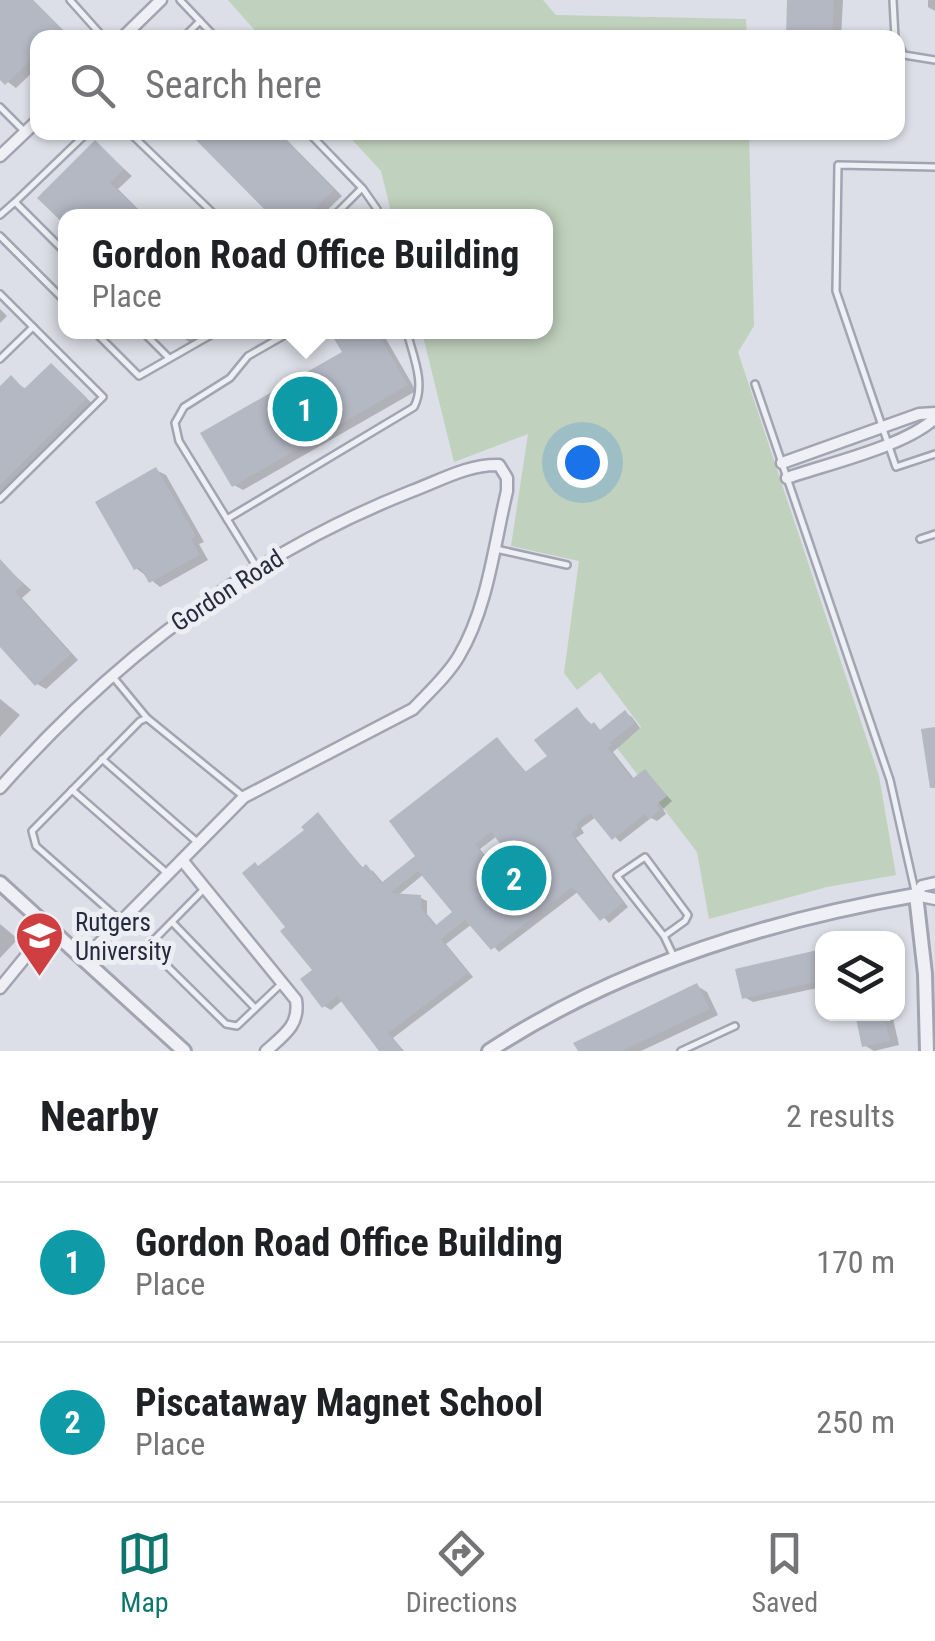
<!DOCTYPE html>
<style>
:root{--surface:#fff;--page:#f6f6f6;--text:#202124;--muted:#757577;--line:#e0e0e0;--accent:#0f766e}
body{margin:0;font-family:"Roboto Condensed",sans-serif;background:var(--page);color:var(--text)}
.controls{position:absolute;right:30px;bottom:30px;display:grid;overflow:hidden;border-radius:20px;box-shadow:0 2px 8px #0004}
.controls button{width:90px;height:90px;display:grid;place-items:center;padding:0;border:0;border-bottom:2px solid var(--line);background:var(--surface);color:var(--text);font:50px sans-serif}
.you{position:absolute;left:582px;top:462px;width:35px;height:35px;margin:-25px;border:8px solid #fff;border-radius:50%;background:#1a73e8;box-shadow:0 0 0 15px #1a73e833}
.badge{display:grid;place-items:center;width:65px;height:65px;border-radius:50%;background:var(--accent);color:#fff;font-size:32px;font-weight:700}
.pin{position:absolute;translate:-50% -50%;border:5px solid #fff;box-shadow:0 2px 10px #0006}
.popup{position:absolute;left:58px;top:209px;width:495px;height:130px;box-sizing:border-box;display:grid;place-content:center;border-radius:20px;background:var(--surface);filter:drop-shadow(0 2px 8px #0005);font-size:32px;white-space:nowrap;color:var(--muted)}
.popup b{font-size:38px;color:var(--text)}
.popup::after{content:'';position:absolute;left:50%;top:100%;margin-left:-20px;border:20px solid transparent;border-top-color:var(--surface)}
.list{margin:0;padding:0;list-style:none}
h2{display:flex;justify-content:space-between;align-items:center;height:130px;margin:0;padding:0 40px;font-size:42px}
h2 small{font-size:32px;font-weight:400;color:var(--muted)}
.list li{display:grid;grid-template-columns:65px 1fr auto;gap:30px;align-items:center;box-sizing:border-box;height:160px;padding:0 40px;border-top:2px solid var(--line)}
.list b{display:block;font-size:38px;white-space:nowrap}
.list p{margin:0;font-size:32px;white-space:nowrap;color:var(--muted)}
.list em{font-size:32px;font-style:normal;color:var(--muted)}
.icon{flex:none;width:55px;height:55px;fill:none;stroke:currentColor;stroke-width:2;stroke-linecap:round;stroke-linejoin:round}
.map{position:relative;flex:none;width:935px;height:1051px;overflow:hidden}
.search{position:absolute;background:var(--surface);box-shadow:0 2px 8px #0004;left:30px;right:30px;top:30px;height:110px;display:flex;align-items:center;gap:25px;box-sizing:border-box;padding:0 35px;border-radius:20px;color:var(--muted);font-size:38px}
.sheet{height:450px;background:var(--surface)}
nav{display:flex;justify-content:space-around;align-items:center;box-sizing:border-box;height:140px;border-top:2px solid var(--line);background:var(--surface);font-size:28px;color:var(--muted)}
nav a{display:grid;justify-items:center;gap:5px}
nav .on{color:var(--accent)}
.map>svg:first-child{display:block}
.green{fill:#c0d1bd}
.shadow{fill:#0003;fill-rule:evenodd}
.building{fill:#b4b8c3;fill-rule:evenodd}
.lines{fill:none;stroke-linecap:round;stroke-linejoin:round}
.service-casing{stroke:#a2a5b1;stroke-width:10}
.minor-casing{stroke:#a2a5b1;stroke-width:15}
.tertiary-casing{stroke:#a2a5b1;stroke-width:18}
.service{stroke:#eff0f5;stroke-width:5}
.minor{stroke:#eff0f5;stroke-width:10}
.tertiary{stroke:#eff0f5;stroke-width:12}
.labels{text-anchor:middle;stroke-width:10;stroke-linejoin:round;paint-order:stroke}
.street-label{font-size:25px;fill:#262b3d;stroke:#eceef4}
.poi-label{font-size:25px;fill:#262b3d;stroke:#eceef4;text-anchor:start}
</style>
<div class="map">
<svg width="935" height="1051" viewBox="0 0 935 1051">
<rect width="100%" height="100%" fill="#dcdfe7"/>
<g class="green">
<path d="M228,0H543L556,15L746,19L747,37H261Z"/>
<path d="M346,133H749L754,326L738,352L879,776L896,875L827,887L709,919L697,852L617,748L641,727L600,672L577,690L564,673L579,561L511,546L528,434L454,462L422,332H545V216H392L381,171Z"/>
</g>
<g class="shadow">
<path d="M0,0H33L69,36L38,38V67L16,88L0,76Z"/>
<path d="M790,0H843L841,38H788Z"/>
<path d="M928,0H935V11L928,7Z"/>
<path d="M191,132H279L342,196L321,216H274Z"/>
<path d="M95,143L132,176L118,189L145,216H65V222L41,198Z"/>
<path d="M0,309L7,316L0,323Z"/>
<path d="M175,332H204L192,344Z"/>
<path d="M341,332H382L416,391L243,490L234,485L345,353L335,335Z"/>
<path d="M51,366L94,405L3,496L0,495V390L11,379L27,390Z"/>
<path d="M156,470L166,475L204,542L199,544L208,560L160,587L136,568Z"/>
<path d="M0,562L31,590L22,598L78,660L46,689L37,684L0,643Z"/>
<path d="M0,699L20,715L0,737Z"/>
<path d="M577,710L593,726L602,731L625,713L632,717L640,728L613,752L635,780L645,772L672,801L663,809L666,814L657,821L651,818L620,842L596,817L581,828L584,833L576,838L628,907L609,923L579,891L499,952L472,924L446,944L473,977L393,1038L404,1051H384L343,1000L331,1010L324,1006L315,970L260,867L308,830L318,815L364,869L373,871L384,884L419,857L498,740L527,773L550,757ZM497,836L510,852L492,865L480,849ZM424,874L455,913L438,927L427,914V901L421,898L397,896Z"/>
<path d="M0,924L18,939L0,958Z"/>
<path d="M822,952V987L753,1002L744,997L738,970Z"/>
<path d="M697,986L707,992L718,1015L641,1051H580Z"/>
<path d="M857,1014H892L899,1045L874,1051L864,1045Z"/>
</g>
<g class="building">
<path d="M0,0H32L61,29L53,38H38V53L5,85L0,80Z"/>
<path d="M787,0H834L832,38H786Z"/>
<path d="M188,132H278L334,190L307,216H271Z"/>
<path d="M95,140L124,169L110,183L144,216H65V225L37,198Z"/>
<path d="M330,332H377L408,385L232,487L200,433L342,352Z"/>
<path d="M51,363L87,398L0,485V386L11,375L24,389Z"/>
<path d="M156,467L196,536L191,539L200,555L149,583L140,567L134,570L95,502Z"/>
<path d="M0,559L23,584L15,592L71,654L35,686L0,647Z"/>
<path d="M577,707L590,725L594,722L600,730L625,710L635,723L610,742L612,745L608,748L632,779L645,769L667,796L657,804L660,810L649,819L645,814L612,840L590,813L576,824L578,828L571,834L623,903L600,921L572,887L491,950L465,920L441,939L468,973L388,1033L403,1051H379L337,996L322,1008L300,979L312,970L280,931L285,927L242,873L255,862L258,866L304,830L301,827L318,812L362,868L366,864L381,883L415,856L389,821L497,737L525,772L547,756L534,740ZM491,832L506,851L490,864L475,844ZM418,871L452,912L435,926L421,908V895L390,893Z"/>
<path d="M935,727V788H930L921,729Z"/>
<path d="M822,949V980L742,999L735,969Z"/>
<path d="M697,983L710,1009L622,1051H578L573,1043Z"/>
<path d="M855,1014H884L890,1041L862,1047Z"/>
</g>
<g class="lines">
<defs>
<g id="service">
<path d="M70,0L104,38"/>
<path d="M180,0L216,38"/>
<path d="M893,0L895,38"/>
<path d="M183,38L200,21"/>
<path d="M898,44L904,55L935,60"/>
<path d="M0,107L25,132"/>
<path d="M129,132L216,216"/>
<path d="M308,132L362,188L334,216"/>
<path d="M935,167L838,165L836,291L896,467L935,454"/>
<path d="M363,189L377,209L378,216"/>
<path d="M15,202L88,132"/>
<path d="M0,215L15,202L65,252"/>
<path d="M0,236L65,301"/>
<path d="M0,294L103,397L0,499"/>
<path d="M95,332L139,376L216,332"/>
<path d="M143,332L169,358"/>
<path d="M0,359L33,327"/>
<path d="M755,384L890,780L915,891"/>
<path d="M227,519L414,407C426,384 413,356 407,332"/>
<path d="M920,539L935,534"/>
<path d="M496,549L567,565"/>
<path d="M256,566L179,441L175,423L184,407L230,378L248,356L290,332"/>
<path d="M114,678L147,718"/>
<path d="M102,759L197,842"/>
<path d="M72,790L168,874"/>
<path d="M206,887L151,943L157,956L226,1024L237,1026L280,985"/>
<path d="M121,921L36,846L32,831L140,721L147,718L244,797"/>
<path d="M172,922L255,1008"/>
<path d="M664,936L685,921L688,915L645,857L617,876L664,936L674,957"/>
<path d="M681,1051L735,1026"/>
</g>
<g id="minor">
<path d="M122,38L161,0"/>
<path d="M0,156L38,120"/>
<path d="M782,463L919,414L935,413"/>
<path d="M787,478C827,464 906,446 935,418"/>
<path d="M0,788C115,658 249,555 412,491C441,480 469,464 499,465L507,478V491C494,545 488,607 459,656C448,675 429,692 413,709L244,797L85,958"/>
<path d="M182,860L296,1000C300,1025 284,1035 266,1051"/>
<path d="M935,883L922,886L916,895L935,899"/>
<path d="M0,988L49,928"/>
</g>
<g id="tertiary">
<path d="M0,883L184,1051"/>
<path d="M489,1051C617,967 766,921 916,895L925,974L927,1051"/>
</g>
</defs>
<use href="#service" class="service-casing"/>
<use href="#minor" class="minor-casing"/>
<use href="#tertiary" class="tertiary-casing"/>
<use href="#service" class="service"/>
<use href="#minor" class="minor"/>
<use href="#tertiary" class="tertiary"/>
</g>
<defs>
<symbol id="university-pin" viewBox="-11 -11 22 30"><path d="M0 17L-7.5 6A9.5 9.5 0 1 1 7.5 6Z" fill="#cf3f42" stroke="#eceef4"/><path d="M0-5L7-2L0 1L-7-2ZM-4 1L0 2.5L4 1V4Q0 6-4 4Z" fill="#fff"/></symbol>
</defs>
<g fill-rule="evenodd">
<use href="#university-pin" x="12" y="908" width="55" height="75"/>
</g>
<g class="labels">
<g class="street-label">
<text transform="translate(227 590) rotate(-33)" y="9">Gordon Road</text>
</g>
<g class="poi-label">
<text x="75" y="931">Rutgers<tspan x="75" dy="29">University</tspan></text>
</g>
</g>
</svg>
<div class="controls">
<button><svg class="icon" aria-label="layers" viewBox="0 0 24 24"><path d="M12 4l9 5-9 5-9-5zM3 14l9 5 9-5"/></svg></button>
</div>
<div class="you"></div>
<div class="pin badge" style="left:305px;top:409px;background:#0f9aa8">1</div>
<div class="popup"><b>Gordon Road Office Building</b>Place</div>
<div class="pin badge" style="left:514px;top:878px;background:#0f9aa8">2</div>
<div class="search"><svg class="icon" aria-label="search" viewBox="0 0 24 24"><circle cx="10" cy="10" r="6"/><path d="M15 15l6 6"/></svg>Search here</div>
</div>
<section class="sheet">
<h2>Nearby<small>2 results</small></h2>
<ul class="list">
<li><span class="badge" style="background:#0f9aa8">1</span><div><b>Gordon Road Office Building</b><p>Place</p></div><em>170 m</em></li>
<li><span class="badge" style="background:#0f9aa8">2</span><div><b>Piscataway Magnet School</b><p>Place</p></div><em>250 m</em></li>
</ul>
</section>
<nav>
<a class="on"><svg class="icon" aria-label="map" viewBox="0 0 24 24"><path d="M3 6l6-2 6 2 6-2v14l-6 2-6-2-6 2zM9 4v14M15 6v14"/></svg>Map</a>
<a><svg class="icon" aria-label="directions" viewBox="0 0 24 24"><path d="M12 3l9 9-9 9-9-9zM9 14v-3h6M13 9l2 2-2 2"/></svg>Directions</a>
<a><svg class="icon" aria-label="saved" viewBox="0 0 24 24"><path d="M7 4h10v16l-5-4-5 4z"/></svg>Saved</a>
</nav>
